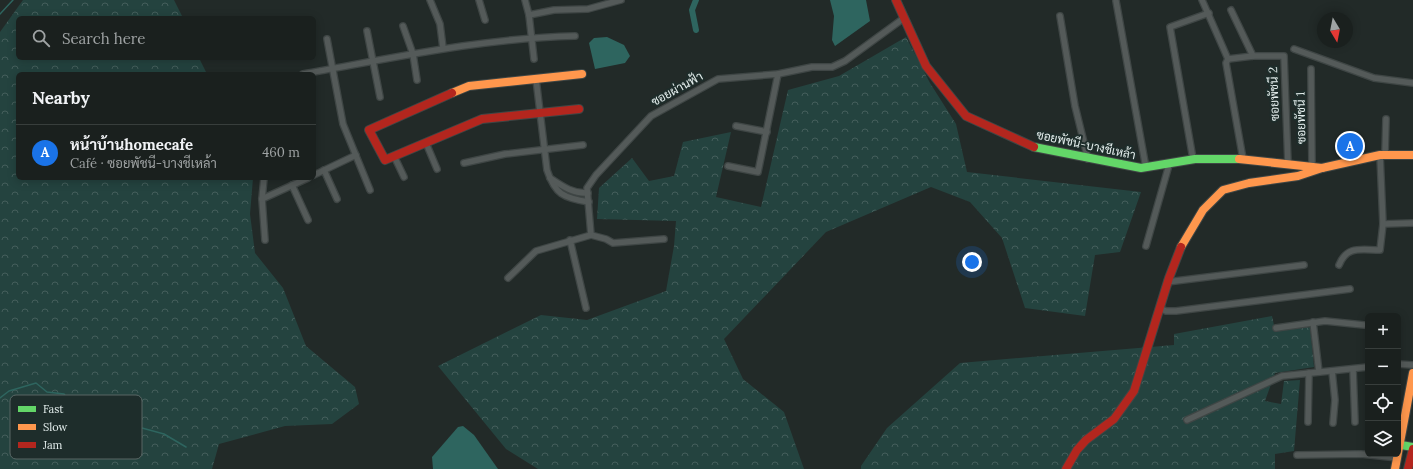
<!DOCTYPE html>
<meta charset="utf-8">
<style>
:root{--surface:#1a201e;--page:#272d2b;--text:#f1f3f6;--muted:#9fa3a4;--line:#383e3c;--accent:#1a73e8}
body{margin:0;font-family:Lora,Sarabun,serif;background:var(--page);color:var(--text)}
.controls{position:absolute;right:12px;bottom:12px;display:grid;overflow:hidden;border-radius:6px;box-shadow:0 2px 10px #0003}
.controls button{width:36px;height:36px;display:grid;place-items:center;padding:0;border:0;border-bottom:1px solid var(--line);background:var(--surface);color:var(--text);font:20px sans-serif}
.compass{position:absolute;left:1317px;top:12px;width:36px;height:36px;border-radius:50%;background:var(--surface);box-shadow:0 2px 10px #0003;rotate:170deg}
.you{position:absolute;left:972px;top:262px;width:14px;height:14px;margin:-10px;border:3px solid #fff;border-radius:50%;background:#1a73e8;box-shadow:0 0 0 6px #1a73e833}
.badge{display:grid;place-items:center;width:26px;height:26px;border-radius:50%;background:var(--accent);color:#fff;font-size:13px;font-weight:700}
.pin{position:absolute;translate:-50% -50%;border:2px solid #fff;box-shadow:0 1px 4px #0006}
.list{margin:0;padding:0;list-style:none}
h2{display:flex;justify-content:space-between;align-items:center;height:52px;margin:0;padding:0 16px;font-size:17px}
h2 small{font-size:13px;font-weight:400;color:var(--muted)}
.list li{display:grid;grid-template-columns:26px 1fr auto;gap:12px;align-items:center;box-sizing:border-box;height:56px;padding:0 16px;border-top:1px solid var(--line)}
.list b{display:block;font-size:15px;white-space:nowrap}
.list p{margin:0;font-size:13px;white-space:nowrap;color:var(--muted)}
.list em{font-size:13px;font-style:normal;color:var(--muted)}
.icon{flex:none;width:22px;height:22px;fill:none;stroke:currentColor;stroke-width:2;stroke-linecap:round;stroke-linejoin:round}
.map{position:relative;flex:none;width:1413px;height:469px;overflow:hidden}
.search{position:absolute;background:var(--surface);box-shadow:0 2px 10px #0003;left:16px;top:16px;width:300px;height:44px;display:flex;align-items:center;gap:10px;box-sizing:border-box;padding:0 14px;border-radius:6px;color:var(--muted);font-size:15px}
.panel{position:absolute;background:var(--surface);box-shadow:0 2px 10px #0003;left:16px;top:72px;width:300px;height:108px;border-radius:6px}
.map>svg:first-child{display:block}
.forest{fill:url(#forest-crowns)}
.water{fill:#2e655f}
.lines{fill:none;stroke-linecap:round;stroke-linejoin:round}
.stream{stroke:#2e655f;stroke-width:1.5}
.canal{stroke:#2e655f;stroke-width:6}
.street-casing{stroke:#3f4645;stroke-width:8}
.fast-casing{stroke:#3f4645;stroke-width:10}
.slow-casing{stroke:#3f4645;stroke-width:10}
.jam-casing{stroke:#3f4645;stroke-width:10}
.street{stroke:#545a59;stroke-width:5.5}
.fast{stroke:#63d668;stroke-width:8}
.slow{stroke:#ff974d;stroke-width:8}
.jam{stroke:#b3261e;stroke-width:8}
.labels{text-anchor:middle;stroke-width:4;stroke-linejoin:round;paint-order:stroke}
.street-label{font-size:12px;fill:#e4eeed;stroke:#1e2d2b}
.key{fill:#1e2d2b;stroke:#596765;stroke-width:1}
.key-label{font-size:11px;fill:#e4eeed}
</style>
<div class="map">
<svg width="1413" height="469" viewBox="0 0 1413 469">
<defs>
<pattern id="forest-crowns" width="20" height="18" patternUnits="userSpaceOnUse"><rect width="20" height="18" fill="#24433f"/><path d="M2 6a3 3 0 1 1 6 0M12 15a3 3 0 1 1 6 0" fill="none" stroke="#445e5b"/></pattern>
</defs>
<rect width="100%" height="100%" fill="#222a28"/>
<g class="forest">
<path d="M23,0H174L183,18H18V58H199L207,74H18V178H253L250,214L255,253L283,288L306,346L355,387L359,404L332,424L285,426L219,444L212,469H0V32Z"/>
<path d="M906,37L930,83L956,124L967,172L1141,192L1120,252L1095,255L1085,316L1025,308L1002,238L970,202L931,187L826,232L724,339L743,379L784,412L804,469H538L506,449L438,366L541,315L587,320L666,291L674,246L676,221L597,219L599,188L632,158L649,181L674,176L683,142L731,132L716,197L761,207L788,90L839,76Z"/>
<path d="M1272,316L1275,330L1310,327L1314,367L1275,373L1265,401L1281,404L1284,381L1300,380L1294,451L1275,454V469H861V466L887,428L960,363L1174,345V334Z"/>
</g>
<g class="water">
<path d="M830,0H866L870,21L835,46L832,40L834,16Z"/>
<path d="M607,37L624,45L630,56L625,63L595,69L589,43L594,38Z"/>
<path d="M463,426L474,435L498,469H433L432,457L458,427Z"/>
</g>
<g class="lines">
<g class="stream">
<path d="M0,14L13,0"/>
<path d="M0,398L9,391L36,383L47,392L64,394L72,406L95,415L116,413L142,428L164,434L186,447"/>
</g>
<path class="canal" d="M696,30L692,10L696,0"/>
<defs>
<g id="street">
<path d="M430,0L440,24L443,48"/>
<path d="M479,0L485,20"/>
<path d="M525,0L529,15L534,59"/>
<path d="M1202,0L1228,59L1226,63L1243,159"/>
<path d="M1116,1L1146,168"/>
<path d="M1231,10L1253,56"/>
<path d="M529,15L554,10L588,9L621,0"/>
<path d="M1060,16L1075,106L1088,159"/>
<path d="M403,26L413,54L417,80"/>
<path d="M367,31L380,97"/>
<path d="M327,39L343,124L370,190"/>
<path d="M1294,49L1374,78L1413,83"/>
<path d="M1228,59L1253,56H1284L1288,164"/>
<path d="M1311,69L1312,167"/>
<path d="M303,74C393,58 483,38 575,36"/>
<path d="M536,79L547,170C555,194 563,198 589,202"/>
<path d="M736,126L767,132"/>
<path d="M426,143L437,169"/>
<path d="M1385,155L1386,119"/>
<path d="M394,156L404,177"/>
<path d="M1193,159L1170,27L1209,13"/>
<path d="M464,163L505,154L583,145"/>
<path d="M728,166L758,172L778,74"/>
<path d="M324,170L337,199"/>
<path d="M314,175L356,155"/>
<path d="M264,178L262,199L265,240"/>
<path d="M550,178C562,186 573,194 588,193"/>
<path d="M292,185L308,220"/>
<path d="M262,199L308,178"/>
<path d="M1383,224L1413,223"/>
<path d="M591,235L587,188L596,175L651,116L718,79L778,74L812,67H832L845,61L904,18"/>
<path d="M591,235L606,239L613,243L664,239"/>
<path d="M570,240L586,308"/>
<path d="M1146,246L1169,165"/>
<path d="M1339,265C1347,245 1361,250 1380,250L1383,224L1380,155"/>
<path d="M508,278L536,251L591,235"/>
<path d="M1167,282L1304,265"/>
<path d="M1159,308L1166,311H1176L1350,289"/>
<path d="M1313,322L1319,372"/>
<path d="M1276,328L1325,321L1364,325"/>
<path d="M1398,364L1413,365"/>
<path d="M1353,369L1355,422"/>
<path d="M1332,371L1335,400L1333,423"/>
<path d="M1187,420L1282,376L1368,367"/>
<path d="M1308,422L1309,373"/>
<path d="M1297,455L1361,454L1398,458"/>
</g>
<g id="fast">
<path d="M1034,147L1141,168L1195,159H1239"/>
<path d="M1401,445L1413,447"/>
</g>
<g id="slow">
<path d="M452,93L469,86L582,74"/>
<path d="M1239,159L1322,168L1380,155H1413"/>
<path d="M1181,247L1203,210L1223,190L1249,183L1298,176L1322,168"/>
<path d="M1395,469L1413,373"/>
</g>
<g id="jam">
<path d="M896,0L926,66L966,116L1034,147"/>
<path d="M452,93L369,130L385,160L482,119L579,109"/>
<path d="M1066,469L1077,450L1086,440L1114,419L1134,391L1169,278L1181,247"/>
<path d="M1408,469L1413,449"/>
</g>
</defs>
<use href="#street" class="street-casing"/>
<use href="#fast" class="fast-casing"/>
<use href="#slow" class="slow-casing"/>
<use href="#jam" class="jam-casing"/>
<use href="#street" class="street"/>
<use href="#fast" class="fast"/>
<use href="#slow" class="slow"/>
<use href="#jam" class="jam"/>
</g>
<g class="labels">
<g class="street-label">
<text transform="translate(677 89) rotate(-29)" y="4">ซอยผ่านฟ้า</text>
<text transform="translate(1274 94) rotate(-92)" y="4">ซอยพัชนี 2</text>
<text transform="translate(1301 118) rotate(-91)" y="4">ซอยพัชนี 1</text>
<text transform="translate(1086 145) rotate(12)" y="4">ซอยพัชนี-บางชีเหล้า</text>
</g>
</g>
<rect x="10" y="395" width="132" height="64" rx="6" class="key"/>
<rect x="18" y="406" width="18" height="6" fill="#63d668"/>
<rect x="18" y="424" width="18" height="6" fill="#ff974d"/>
<rect x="18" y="442" width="18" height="6" fill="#b3261e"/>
<g class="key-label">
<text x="43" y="413">Fast</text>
<text x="43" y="431">Slow</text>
<text x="43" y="449">Jam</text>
</g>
</svg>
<div class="controls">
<button>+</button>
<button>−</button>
<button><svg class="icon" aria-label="locate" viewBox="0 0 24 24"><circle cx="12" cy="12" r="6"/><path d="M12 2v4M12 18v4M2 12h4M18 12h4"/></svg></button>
<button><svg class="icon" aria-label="layers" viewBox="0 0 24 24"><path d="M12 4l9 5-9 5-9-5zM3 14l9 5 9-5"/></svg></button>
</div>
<svg class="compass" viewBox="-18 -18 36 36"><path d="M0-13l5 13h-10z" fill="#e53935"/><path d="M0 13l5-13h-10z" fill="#9fa3a4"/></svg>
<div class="you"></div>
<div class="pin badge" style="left:1350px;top:146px">A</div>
<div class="search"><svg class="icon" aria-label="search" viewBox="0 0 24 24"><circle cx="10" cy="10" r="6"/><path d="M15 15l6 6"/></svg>Search here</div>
<section class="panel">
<h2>Nearby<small></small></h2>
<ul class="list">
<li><span class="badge">A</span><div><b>หน้าบ้านhomecafe</b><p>Café · ซอยพัชนี-บางชีเหล้า</p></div><em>460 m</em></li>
</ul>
</section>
</div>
